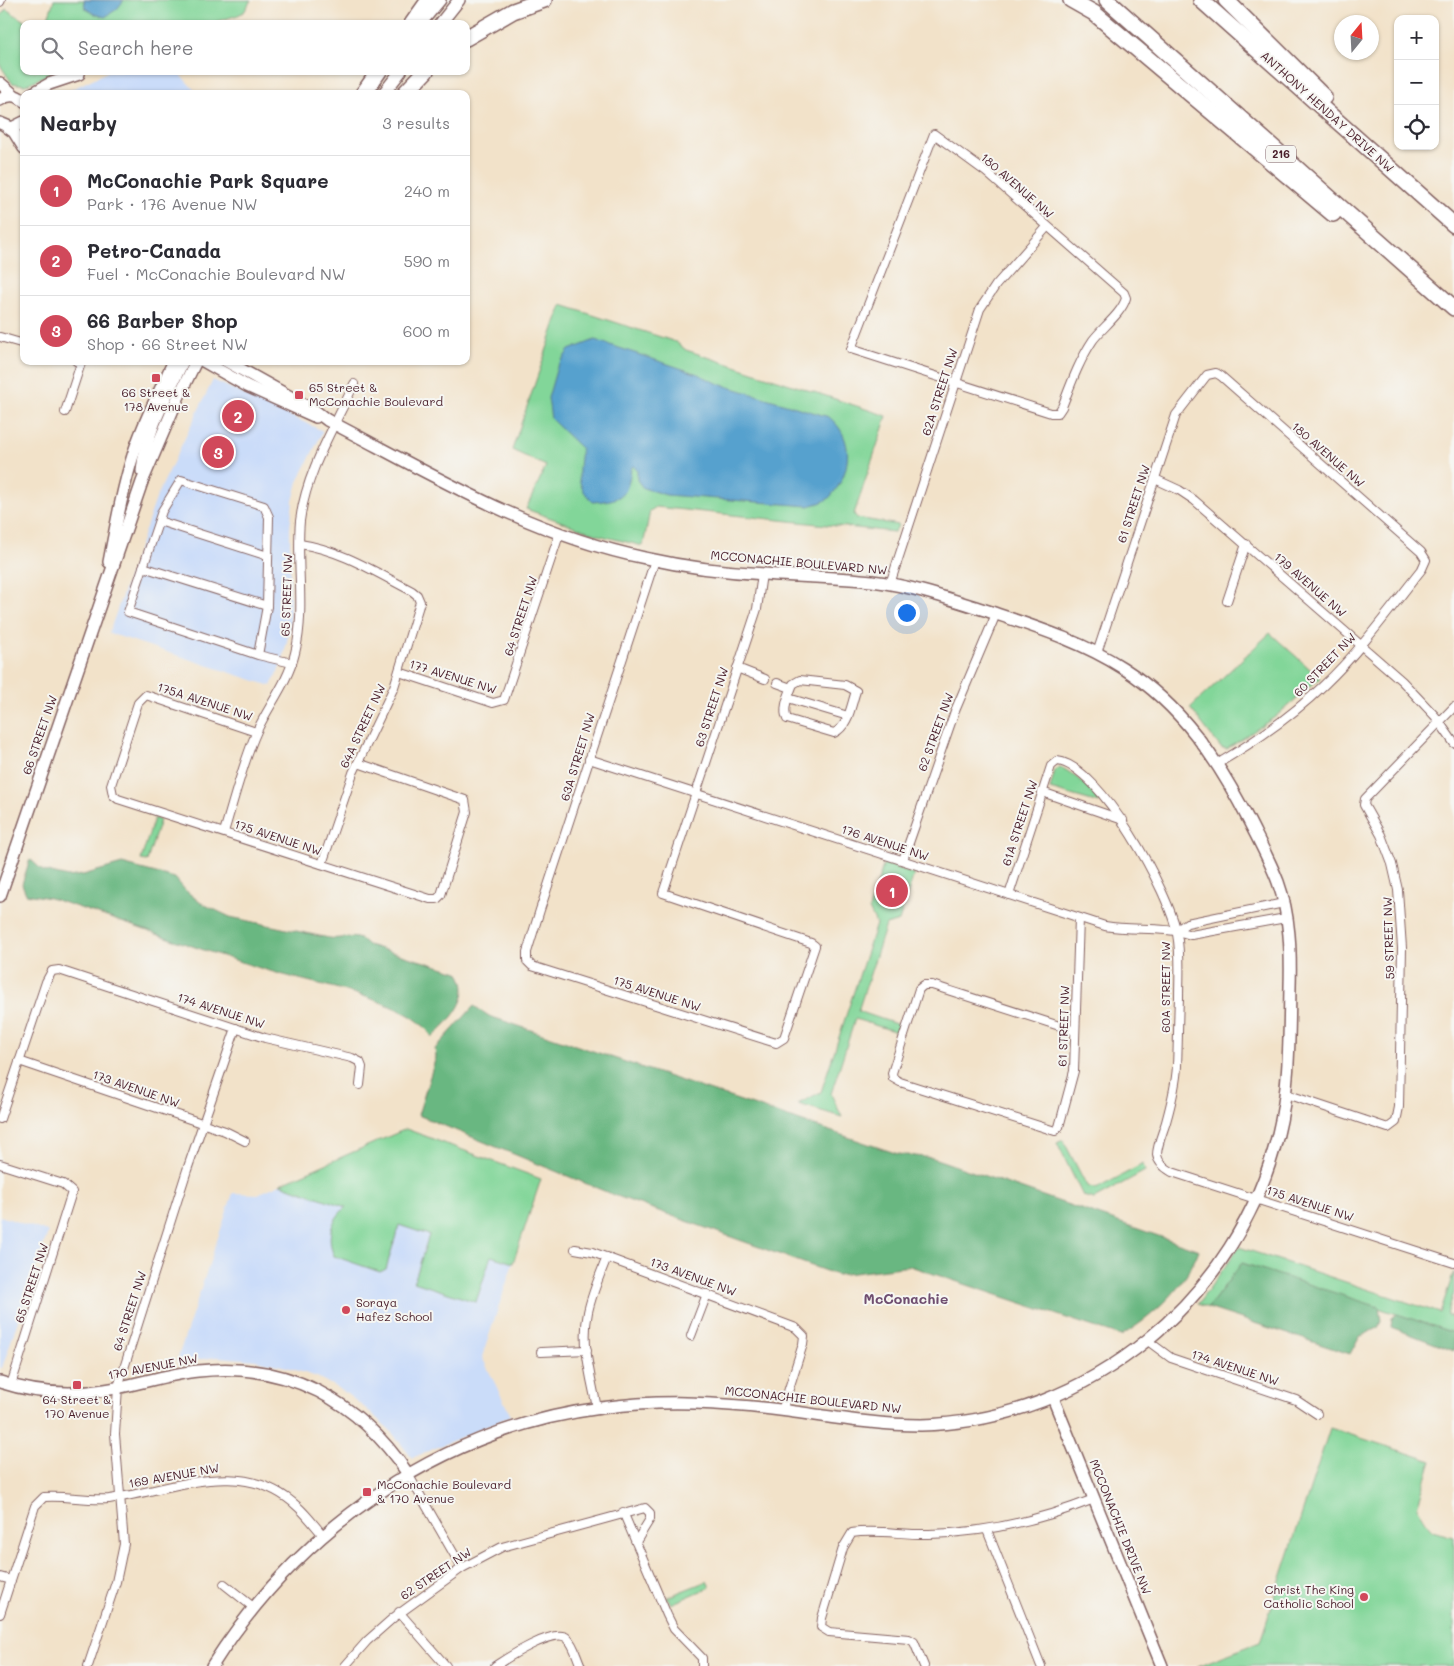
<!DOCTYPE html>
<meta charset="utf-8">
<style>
:root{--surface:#fff;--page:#f2f2f3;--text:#2b2b33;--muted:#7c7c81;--line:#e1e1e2;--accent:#d1495b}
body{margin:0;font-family:Mali,sans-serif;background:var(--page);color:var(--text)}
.controls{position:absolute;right:15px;top:15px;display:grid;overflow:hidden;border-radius:10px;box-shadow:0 1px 4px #0004}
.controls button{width:45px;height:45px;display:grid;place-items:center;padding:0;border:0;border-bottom:1px solid var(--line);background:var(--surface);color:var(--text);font:25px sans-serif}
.compass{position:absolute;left:1334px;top:15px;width:45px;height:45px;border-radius:50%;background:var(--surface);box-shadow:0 1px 4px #0004;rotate:18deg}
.you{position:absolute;left:906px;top:612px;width:18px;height:18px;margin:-12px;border:4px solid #fff;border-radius:50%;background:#1a73e8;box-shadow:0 0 0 8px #1a73e833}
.badge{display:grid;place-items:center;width:32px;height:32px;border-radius:50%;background:var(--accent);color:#fff;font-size:16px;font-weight:700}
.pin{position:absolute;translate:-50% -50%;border:2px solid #fff;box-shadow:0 1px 5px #0006}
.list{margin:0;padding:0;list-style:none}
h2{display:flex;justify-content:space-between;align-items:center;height:65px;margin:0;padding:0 20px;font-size:21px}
h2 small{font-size:16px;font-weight:400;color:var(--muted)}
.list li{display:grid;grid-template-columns:32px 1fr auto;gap:15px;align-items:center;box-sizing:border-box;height:70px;padding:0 20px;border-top:1px solid var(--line)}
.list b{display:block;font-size:19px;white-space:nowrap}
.list p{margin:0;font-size:16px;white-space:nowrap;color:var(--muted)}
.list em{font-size:16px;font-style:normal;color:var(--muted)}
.icon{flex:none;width:28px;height:28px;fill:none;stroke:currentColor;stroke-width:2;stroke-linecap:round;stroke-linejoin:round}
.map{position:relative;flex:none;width:1454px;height:1666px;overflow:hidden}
.search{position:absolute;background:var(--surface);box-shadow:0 1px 4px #0004;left:20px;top:20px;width:450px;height:55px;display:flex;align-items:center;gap:12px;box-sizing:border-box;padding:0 18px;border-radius:10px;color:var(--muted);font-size:19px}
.panel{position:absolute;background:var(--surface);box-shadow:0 1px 4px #0004;left:20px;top:90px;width:450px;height:275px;border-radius:10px}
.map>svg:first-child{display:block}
.built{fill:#cadcf9}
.green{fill:#82d699;stroke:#667a62}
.forest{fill:#69b781;stroke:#5a6b56}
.water{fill:#56a1ce;stroke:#50607c}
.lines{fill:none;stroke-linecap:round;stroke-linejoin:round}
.street-casing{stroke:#856362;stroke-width:10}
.secondary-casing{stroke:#856362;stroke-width:14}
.highway-casing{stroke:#856362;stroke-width:18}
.street{stroke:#fff;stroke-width:8}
.secondary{stroke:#fff;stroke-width:11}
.highway{stroke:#fff;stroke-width:15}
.poi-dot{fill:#d1495b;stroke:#f6f6f2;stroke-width:2}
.labels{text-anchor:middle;stroke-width:4;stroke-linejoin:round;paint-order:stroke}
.shield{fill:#f6f6f2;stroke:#7e6067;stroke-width:1}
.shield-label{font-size:11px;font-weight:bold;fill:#4a1f2b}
.street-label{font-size:12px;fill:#4a1f2b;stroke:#f6f6f2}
.poi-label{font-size:12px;fill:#4a1f2b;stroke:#f6f6f2;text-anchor:start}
.neighbourhood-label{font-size:14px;font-weight:bold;fill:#6f4e70;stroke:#f6f6f2}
</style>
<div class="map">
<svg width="1454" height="1666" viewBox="0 0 1454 1666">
<rect width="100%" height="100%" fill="#f6f6f2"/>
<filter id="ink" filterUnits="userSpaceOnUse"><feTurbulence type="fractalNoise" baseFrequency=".02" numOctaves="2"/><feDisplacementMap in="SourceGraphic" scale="10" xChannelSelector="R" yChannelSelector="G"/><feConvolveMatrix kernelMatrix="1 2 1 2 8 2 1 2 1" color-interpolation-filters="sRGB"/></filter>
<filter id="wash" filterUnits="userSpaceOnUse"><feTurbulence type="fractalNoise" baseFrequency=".0096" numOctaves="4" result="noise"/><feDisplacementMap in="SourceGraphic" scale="20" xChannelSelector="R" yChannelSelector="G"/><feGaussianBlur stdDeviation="1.12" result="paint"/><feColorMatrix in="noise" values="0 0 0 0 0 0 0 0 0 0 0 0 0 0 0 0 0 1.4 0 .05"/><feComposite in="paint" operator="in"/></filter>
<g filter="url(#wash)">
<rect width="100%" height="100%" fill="#f2e2c9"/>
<g class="built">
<path d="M109,71H177L198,94H62Z"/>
<path d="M213,380L323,431L298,482L293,501L290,528V628L282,663L271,686L109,633L157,496Z"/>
<path d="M280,1184L513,1263L482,1357L511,1416L412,1458L390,1430L365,1408L343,1391L317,1377L286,1367L255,1360L217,1357L176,1363L233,1193L258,1194Z"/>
<path d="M0,1216L48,1232L2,1368H0Z"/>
</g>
<g class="green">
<path d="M54,0H251L244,12L238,15L209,24H46Z"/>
<path d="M6,9L29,24H24V71H56L25,85L12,83L0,65V17Z"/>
<path d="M562,305L676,342L686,350L887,416L854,514L857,518L899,525L894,532L656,507L650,511L643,546L598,535L526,509L546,466L512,450Z"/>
<path d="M1270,633L1320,678L1275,717L1227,749L1221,748L1190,708Z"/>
<path d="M1060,767C1070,771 1098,793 1099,803L1050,789L1055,770Z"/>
<path d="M154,818L160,820L147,861L141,860Z"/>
<path d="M884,863L914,874L899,921L886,925L858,1011L899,1025L897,1032L855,1019L831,1094L842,1117L798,1104L821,1092L876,924L869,909Z"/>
<path d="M406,1129L541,1179L513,1263L491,1256L476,1302L414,1282L429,1235L399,1225L386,1269L380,1272L334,1256C326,1237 331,1220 346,1207L280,1184Z"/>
<path d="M1063,1140L1087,1186L1096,1189L1143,1164L1145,1171L1094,1199L1083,1196L1057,1143Z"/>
<path d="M1239,1247L1440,1313L1454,1272V1293L1447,1315L1454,1317V1333L1242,1263L1208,1308L1198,1304Z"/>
<path d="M1330,1428L1432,1461L1417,1507L1432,1531L1454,1537V1666H1197L1260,1642Z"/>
<path d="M707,1581L710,1587L671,1604L667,1597Z"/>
</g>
<g class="forest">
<path d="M30,859L43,871L68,877L83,875L122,864L175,878L185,890L201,903L230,917L329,938C344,940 356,932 368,945L458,972C476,996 449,1022 432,1037C425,1025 414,1017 401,1011C358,990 308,983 263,969C191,947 121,921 50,898L26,894L22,884Z"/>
<path d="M474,1006L489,1016L898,1154L933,1158L1199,1250C1184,1289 1156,1314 1121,1336L910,1266L837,1275L614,1195L418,1115L436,1057L435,1049Z"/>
<path d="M1242,1263L1379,1307L1381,1321L1378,1328L1359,1337L1350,1354L1208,1308Z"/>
<path d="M1397,1314L1454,1333V1351L1391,1327L1392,1318Z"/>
</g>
<g class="water">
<path d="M84,0H124L117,9L105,17L94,14L85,8Z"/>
<path d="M595,340L698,374L719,384L829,417C855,438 852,473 830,497C826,502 815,504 809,506L666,495L643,488L637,480V471L634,466L631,468C628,497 621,500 593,502C574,484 579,472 581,448L551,419L548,398L557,367L569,350Z"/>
</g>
</g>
<g filter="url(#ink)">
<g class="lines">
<defs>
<g id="street">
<path d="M0,2L1,0"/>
<path d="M934,134L986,172L1124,293L1126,298C1122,313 1103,327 1093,340C1079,361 1071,384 1062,407L1058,413H1051L851,349Z"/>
<path d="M0,337L24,344"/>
<path d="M65,412L81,363L76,361"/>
<path d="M1155,479L1179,490L1194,500L1402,681L1435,716L1454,743"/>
<path d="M159,521L268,556"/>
<path d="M300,544C341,550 375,572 412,591L417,595L420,602L394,687L353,773L322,864"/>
<path d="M655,560L540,910L527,952V961L532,966L776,1043L784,1038L815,946L811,943L663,893L757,609L762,574"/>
<path d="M143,567L267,606"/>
<path d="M890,584L980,309L996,285L1047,227"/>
<path d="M1227,601L1246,544"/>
<path d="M1097,653L1176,415L1207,375L1216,373L1221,376L1421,552L1426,560L1422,569C1391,608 1361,650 1324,685C1292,716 1256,741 1217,764"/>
<path d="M258,655L267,606L269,517L264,506L181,480L162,511L128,612L258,655L292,663"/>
<path d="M737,668L765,679"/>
<path d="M399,672L493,703L504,700L559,535"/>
<path d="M800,680L845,685L856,691C851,705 849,726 834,733L787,719C782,708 789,695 793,684Z"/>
<path d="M777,683L791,688"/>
<path d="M788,698L848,716"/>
<path d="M256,732L146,695L138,703L111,785L113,795L118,799L430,899H437L441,895L467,812L465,800L358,763"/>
<path d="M589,759L1105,926C1133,931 1164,926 1191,935L1286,918"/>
<path d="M1042,792L1123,820"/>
<path d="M224,832C234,800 243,762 257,731C269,705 288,682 295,653C306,611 296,564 300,521C306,472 334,428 354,384"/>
<path d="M903,860L955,711L996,614"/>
<path d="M1009,895L1051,766L1057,761C1100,765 1170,894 1177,934C1181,955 1179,976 1179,998C1178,1021 1178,1044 1177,1066C1176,1085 1171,1104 1166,1122C1163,1132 1157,1145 1157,1155C1158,1163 1165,1168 1172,1172L1454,1263"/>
<path d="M1177,930L1187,923L1284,903"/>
<path d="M1075,1031L932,985H924L919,989L892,1073L893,1078L900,1082L1055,1131L1059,1127L1074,1071L1079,918"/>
<path d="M19,1061L225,1131L245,1141"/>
<path d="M1286,1094L1388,1128L1396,1122L1399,1107L1402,948L1398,890L1392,864L1381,835L1364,805L1365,799L1454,707"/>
<path d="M0,1119L46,982L52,971L59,970L265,1038L352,1058L360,1062L362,1067L360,1085"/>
<path d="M0,1164L63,1184L72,1192L11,1385"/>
<path d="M575,1249L592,1252L796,1328L804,1336L803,1344L782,1411"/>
<path d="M691,1336L707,1294"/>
<path d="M1148,1341L1171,1358L1296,1400L1317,1414"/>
<path d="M541,1352L587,1350"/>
<path d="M597,1408C591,1377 581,1344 588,1312C592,1293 600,1275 607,1257"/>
<path d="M408,1474L462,1568"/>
<path d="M623,1512L667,1615L674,1629L702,1658V1666"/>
<path d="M987,1530L1041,1666"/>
<path d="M0,1577L11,1580"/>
<path d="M224,1584L253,1607"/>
<path d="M399,1612L446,1666"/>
<path d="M0,1614L35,1506L44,1497C65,1495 87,1501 109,1499C173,1490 243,1455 298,1507C307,1515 315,1526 323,1535"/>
<path d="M88,1666L116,1582L124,1544L115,1434L118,1387L187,1170L236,1028"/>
<path d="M345,1666L367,1641L393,1618L462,1568L502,1547L645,1508L650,1513V1519L636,1542"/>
<path d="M495,1666C507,1658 555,1627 567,1638C574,1644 577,1658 581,1666"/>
<path d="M924,1666L914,1642L909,1639L829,1632L821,1627L822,1618L843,1548L852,1533C873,1529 906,1535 929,1534C986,1533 1041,1520 1094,1499"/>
</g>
<g id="secondary">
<path d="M420,24L440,0"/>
<path d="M440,24L459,0"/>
<path d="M0,83L14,95"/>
<path d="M31,94L49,84L79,74"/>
<path d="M383,94L401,71"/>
<path d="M0,100C8,94 16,94 24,101"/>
<path d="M0,123L12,128L24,122"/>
<path d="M7,127L14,132L24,148"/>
<path d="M203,361L247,386L316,417"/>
<path d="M142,471C146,431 166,398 183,361"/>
<path d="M109,562C116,525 123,486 135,449C145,419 160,390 174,361"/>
<path d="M0,896L142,482L177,400L196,361"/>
<path d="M0,1382C34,1393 70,1396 105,1390C136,1385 167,1374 198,1371C288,1361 359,1401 408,1474"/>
<path d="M1053,1398L1162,1666"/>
<path d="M212,1666C299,1529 439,1429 601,1408C664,1399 725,1403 788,1411C832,1417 876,1425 921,1425C1090,1421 1239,1297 1278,1134C1290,1086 1289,1036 1290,987C1291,952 1290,915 1278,882C1270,861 1259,841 1249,821C1218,760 1182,706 1123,668C1081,641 1035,627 988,611C950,599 912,586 872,581C836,577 800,577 765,574C725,572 685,567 645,558C529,534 431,474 327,420L314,410L226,361"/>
</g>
<g id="highway">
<path d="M1071,0L1094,13L1333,214"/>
<path d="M1107,0L1454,308"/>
<path d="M1201,0L1454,225"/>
<path d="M1226,0L1324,97"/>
<path d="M412,24L429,0"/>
<path d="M466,38L513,11L544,0"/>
<path d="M363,94L379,71"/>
<path d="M404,94L426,71"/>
</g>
</defs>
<use href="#street" class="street-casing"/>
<use href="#secondary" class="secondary-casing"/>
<use href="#highway" class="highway-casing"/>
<use href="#street" class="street"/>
<use href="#secondary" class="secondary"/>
<use href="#highway" class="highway"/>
</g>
</g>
<g class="poi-dot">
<rect x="151" y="373" width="10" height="10" rx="2.5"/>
<rect x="294" y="390" width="10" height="10" rx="2.5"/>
<circle cx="346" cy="1310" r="5"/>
<rect x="72" y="1380" width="10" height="10" rx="2.5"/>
<rect x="362" y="1487" width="10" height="10" rx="2.5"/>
<circle cx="1364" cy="1597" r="5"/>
</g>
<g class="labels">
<rect class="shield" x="1266" y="145.5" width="30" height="17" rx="4"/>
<g class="shield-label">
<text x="1281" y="158">216</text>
</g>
<g class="street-label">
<text transform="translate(1327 112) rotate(42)" y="4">ANTHONY HENDAY DRIVE NW</text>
<text transform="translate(1017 186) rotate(41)" y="4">180 AVENUE NW</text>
<text transform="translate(940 392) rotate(-72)" y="4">62A STREET NW</text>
<text transform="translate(1328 455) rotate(41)" y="4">180 AVENUE NW</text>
<text transform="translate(1134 504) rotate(-72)" y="4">61 STREET NW</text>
<text transform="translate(799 563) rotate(5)" y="4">MCCONACHIE BOULEVARD NW</text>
<text transform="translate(1310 585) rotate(41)" y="4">179 AVENUE NW</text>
<text transform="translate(287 595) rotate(-88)" y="4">65 STREET NW</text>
<text transform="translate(521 616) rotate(-72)" y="4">64 STREET NW</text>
<text transform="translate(1325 665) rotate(-46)" y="4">60 STREET NW</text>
<text transform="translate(453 677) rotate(17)" y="4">177 AVENUE NW</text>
<text transform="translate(205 702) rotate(18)" y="4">175A AVENUE NW</text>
<text transform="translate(712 707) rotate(-72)" y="4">63 STREET NW</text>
<text transform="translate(363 726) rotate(-65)" y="4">64A STREET NW</text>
<text transform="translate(936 732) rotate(-70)" y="4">62 STREET NW</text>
<text transform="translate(40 735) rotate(-71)" y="4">66 STREET NW</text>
<text transform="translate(578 757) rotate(-73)" y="4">63A STREET NW</text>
<text transform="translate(1020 823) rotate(-72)" y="4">61A STREET NW</text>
<text transform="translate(278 838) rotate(18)" y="4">175 AVENUE NW</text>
<text transform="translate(885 843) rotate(18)" y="4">176 AVENUE NW</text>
<text transform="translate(1389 938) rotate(-92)" y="4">59 STREET NW</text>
<text transform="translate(1166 987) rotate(-90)" y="4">60A STREET NW</text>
<text transform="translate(657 994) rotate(18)" y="4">175 AVENUE NW</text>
<text transform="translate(221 1011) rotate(18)" y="4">174 AVENUE NW</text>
<text transform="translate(1064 1026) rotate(-88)" y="4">61 STREET NW</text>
<text transform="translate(136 1089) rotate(19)" y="4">173 AVENUE NW</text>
<text transform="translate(1310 1204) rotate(18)" y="4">175 AVENUE NW</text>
<text transform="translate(693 1277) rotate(20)" y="4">173 AVENUE NW</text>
<text transform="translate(32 1283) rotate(-72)" y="4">65 STREET NW</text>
<text transform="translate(130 1311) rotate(-72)" y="4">64 STREET NW</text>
<text transform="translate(153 1367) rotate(-11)" y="4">170 AVENUE NW</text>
<text transform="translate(1235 1368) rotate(18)" y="4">174 AVENUE NW</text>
<text transform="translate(813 1400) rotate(6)" y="4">MCCONACHIE BOULEVARD NW</text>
<text transform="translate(174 1476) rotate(-10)" y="4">169 AVENUE NW</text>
<text transform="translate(1120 1527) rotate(68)" y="4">MCCONACHIE DRIVE NW</text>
<text transform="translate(436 1574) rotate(-34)" y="4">62 STREET NW</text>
</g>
<g class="poi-label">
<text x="309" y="392">65 Street &amp;<tspan x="309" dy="14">McConachie Boulevard</tspan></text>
<text x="156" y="397" text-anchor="middle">66 Street &amp;<tspan x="156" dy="14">178 Avenue</tspan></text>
<text x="356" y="1307">Soraya<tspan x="356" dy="14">Hafez School</tspan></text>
<text x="77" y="1404" text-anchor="middle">64 Street &amp;<tspan x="77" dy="14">170 Avenue</tspan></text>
<text x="377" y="1489">McConachie Boulevard<tspan x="377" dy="14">&amp; 170 Avenue</tspan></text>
<text x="1354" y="1594" text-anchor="end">Christ The King<tspan x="1354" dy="14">Catholic School</tspan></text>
</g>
<g class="neighbourhood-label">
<text x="906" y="1304">McConachie</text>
</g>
</g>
</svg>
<div class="controls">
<button>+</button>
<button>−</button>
<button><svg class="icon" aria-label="locate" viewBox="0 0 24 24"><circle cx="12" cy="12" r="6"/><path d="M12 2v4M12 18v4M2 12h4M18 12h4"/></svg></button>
</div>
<svg class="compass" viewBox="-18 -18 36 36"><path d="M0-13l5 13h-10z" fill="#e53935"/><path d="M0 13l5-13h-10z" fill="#7c7c81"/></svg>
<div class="you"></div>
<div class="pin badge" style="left:892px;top:891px">1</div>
<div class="pin badge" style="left:238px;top:416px">2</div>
<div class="pin badge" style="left:218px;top:452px">3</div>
<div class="search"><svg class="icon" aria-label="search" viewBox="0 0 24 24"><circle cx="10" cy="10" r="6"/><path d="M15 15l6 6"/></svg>Search here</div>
<section class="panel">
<h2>Nearby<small>3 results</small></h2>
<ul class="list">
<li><span class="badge">1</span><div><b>McConachie Park Square</b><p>Park · 176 Avenue NW</p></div><em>240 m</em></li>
<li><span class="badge">2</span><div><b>Petro-Canada</b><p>Fuel · McConachie Boulevard NW</p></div><em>590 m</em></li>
<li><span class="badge">3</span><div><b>66 Barber Shop</b><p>Shop · 66 Street NW</p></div><em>600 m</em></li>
</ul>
</section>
</div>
